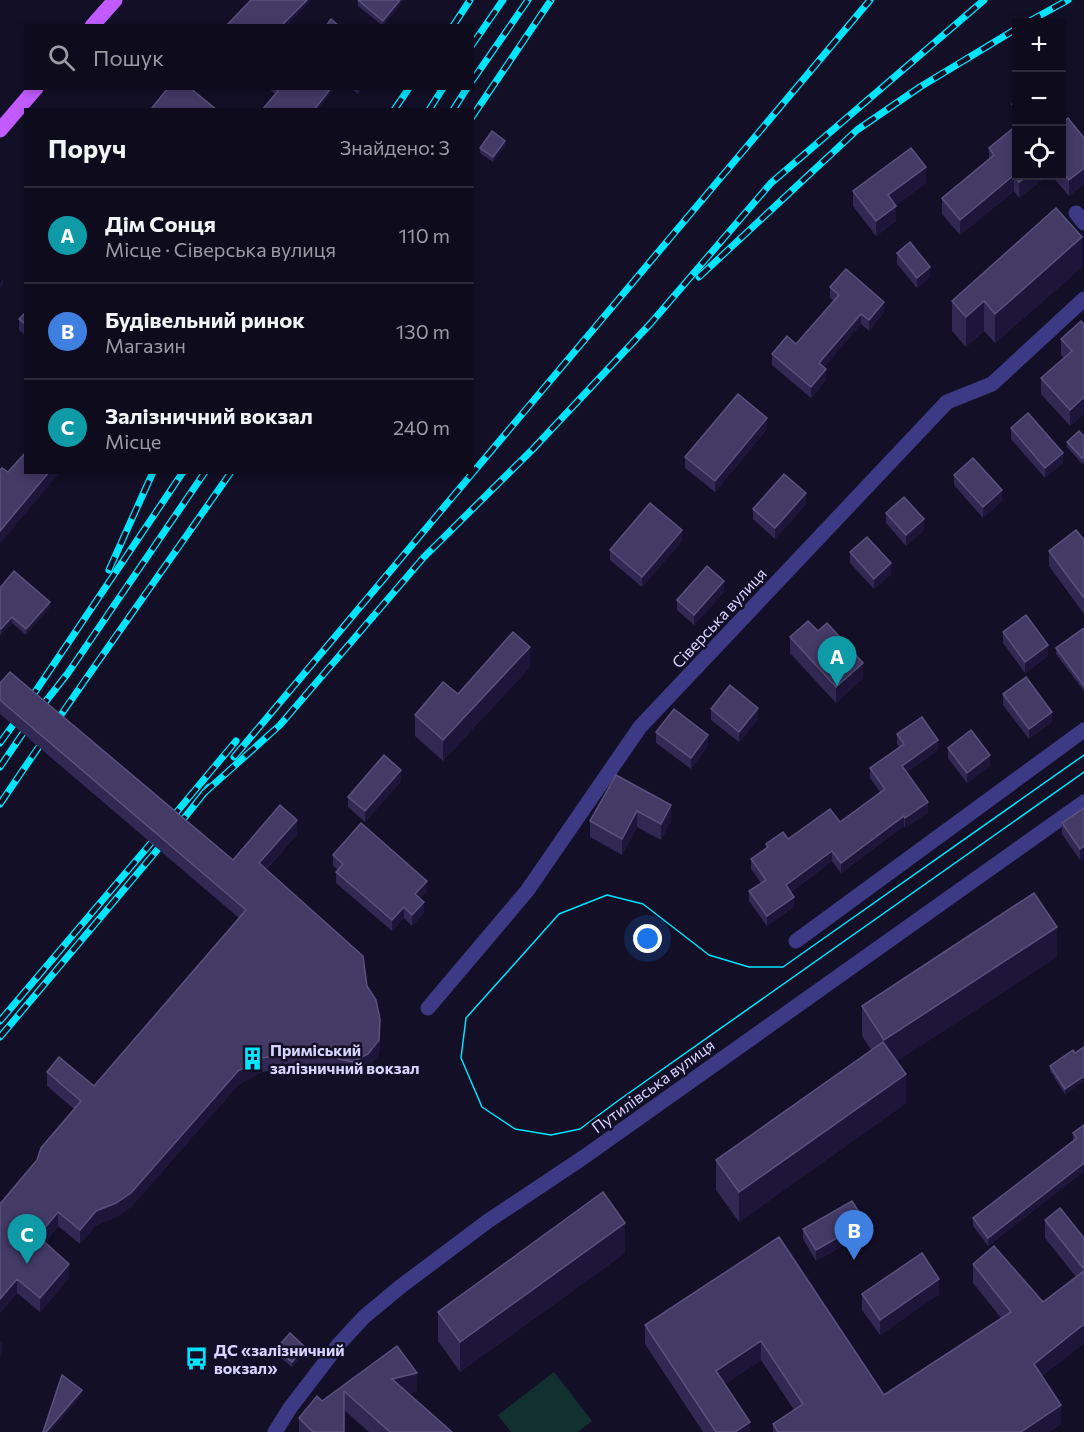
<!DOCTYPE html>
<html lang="uk">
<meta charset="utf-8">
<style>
:root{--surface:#0e0b1c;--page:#171425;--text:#f1f3f6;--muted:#9b9ba3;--line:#2e2b3b;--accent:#00e5ff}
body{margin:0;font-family:Commissioner,sans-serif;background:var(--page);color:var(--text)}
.controls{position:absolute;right:18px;top:18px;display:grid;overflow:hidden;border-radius:0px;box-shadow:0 3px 9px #0003}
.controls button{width:54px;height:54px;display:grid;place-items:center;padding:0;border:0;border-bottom:2px solid var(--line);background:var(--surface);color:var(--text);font:30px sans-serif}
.you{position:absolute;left:648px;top:939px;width:21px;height:21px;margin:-15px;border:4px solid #fff;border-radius:50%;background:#1a73e8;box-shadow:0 0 0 9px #1a73e833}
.badge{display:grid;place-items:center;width:39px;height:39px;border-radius:50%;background:var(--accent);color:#fff;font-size:20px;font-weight:700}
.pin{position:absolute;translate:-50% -50px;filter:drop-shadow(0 2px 3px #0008)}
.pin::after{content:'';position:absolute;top:32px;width:21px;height:18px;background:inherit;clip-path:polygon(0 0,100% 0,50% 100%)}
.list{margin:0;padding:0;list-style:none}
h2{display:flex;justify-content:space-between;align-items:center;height:78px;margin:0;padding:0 24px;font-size:26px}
h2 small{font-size:20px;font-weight:400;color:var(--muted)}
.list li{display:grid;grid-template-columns:39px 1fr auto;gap:18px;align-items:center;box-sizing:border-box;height:96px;padding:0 24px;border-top:2px solid var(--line)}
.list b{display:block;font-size:22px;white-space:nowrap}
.list p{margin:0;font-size:20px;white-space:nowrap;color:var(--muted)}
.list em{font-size:20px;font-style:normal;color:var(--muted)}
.icon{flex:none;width:33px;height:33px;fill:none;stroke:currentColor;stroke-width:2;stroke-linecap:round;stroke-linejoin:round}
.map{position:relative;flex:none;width:1084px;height:1432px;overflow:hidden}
.search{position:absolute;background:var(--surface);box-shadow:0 3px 9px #0003;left:24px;top:24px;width:450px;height:66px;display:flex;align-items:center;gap:15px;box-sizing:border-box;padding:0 21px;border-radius:0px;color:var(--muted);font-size:22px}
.panel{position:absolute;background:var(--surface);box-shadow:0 3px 9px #0003;left:24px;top:108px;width:450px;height:366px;border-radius:0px}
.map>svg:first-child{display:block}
.green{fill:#12302f}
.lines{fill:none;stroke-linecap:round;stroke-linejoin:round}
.minor{stroke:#3d3a85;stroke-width:15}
.major{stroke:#c25bff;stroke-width:15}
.tram{stroke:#00e5ff;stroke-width:1.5}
.rail-casing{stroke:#00e5ff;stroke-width:7}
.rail{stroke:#130f26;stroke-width:4.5;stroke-dasharray:14;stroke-linecap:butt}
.wall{fill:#312854}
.shaded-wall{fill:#1d163a}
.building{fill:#433a66;stroke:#5a527e;stroke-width:1.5}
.labels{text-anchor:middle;stroke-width:5;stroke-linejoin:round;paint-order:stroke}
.street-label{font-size:16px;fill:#d9d4ff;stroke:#130f26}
.poi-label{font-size:16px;font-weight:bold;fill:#d9d4ff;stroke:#130f26;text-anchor:start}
</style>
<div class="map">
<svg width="1084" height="1432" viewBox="0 0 1084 1432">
<rect width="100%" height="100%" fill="#130f26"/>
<path class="green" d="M554,1372L592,1421L578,1432H511L498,1415Z"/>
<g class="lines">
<g class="minor">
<path d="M1076,213L1084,223"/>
<path d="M796,941L1084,730"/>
<path d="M428,1008L527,891L640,727L947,402L992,384L1084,299"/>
<path d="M275,1432L290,1408L339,1344L364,1317L400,1287L488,1221L584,1157L1084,802"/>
</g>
<g class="major">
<path d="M92,26L115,0"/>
<path d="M0,130L36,88"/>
</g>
<path class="tram" d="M1084,755L783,967H749L709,955L643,904L607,895L559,914L466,1018L461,1058L482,1107L515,1129L551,1135L580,1129L619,1100L1084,772"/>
<defs>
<g id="rail">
<path d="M1028,22L1068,0"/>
<path d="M453,26L470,0"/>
<path d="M472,45L503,0"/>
<path d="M472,81L528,0"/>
<path d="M394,110L409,88"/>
<path d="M429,110L443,88"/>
<path d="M453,110L467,88"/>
<path d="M472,117L551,0"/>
<path d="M699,277L857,130L920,87L1016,29"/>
<path d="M109,570L153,472"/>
<path d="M29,701L183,472"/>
<path d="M39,710L68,673L205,472"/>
<path d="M0,743L13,725"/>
<path d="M234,757L870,0"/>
<path d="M0,767L23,733"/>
<path d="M203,794L280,725L424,557L533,449L651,323L771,183L984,0"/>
<path d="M0,804C75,692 154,583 231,472"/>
<path d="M170,820L236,741"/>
<path d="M177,827L209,787"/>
<path d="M0,1021L151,843"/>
<path d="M0,1037L158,849"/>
</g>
</defs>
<use href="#rail" class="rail-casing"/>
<use href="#rail" class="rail"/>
</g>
<g class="wall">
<path d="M358,0H404L383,26L358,6Z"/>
<path d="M268,88H335L275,94Z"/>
<path d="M351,88H362L358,94Z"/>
<path d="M1017,100V176H1047L1019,198L1014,191L960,235L942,214V198L989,160V148L1016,125L1012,120V104Z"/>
<path d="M1062,123L1084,138V184L1069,196L1052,176H1062Z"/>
<path d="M505,146L493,162L480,153V148Z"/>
<path d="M926,183L896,205V221L876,236L853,206V191Z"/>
<path d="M897,253L930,277L917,288L897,264Z"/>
<path d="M1082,267L995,343L984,331L966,347L952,331V301Z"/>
<path d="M830,287L884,312L869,331L861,324L824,367L826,380L811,398L772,365V354L796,344L834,301L830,298Z"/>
<path d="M26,312V336L19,330V319Z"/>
<path d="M1084,325V413L1070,426L1041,394V378L1064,358L1061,355V339Z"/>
<path d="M1011,428L1063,463L1045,478L1011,439Z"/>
<path d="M767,429L715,492L685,468V457Z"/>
<path d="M1084,437V462L1082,464L1067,447V442Z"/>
<path d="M954,475L1002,501L983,518L954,485Z"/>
<path d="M806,504L775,539L753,519V509Z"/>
<path d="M886,513L924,530L906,546L886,523Z"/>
<path d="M1084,540V614L1049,566V551Z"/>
<path d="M682,541L642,587L610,560V550Z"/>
<path d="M850,552L891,574L874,589L850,563Z"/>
<path d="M0,588L50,607L26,635L12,623L1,635L0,634Z"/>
<path d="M724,592L694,625L677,610V600Z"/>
<path d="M1084,628V691L1056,654V648Z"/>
<path d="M818,631L863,678L836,703L790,653V637Z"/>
<path d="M1003,632L1048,656L1025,673L1003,643Z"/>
<path d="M530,667L443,761L415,736V715L458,694Z"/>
<path d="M0,683L233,860L297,834L266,870L367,986L380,1033L379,1054L368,1068L353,1076L339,1073L328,1065L295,1066L262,1072L238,1085L131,1207L116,1217L96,1225L80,1244L58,1226L45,1242L69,1278L40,1312L17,1293L0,1313L37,1160L74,1109L47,1086V1072L94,1086L239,918L0,714Z"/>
<path d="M1003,694L1052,722L1029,739L1003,705Z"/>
<path d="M711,709L758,719L739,742L711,720Z"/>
<path d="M656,732L708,745L691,769L656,743Z"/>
<path d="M897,734L938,750L907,772L928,812L905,828L904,826L841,873L832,861L791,892L794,907L767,926L749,901V891L761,883L751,869V859L766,849V844L788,839L840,822L880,792L870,778V768L899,747L897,744Z"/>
<path d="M948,748L990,766L967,783L948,758Z"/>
<path d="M616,775L671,820L661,840L637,827L622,855L590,837V821Z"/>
<path d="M401,781L365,822L348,807V797Z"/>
<path d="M1084,808V857L1080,860L1062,834V823Z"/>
<path d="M333,855L427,891L420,899L424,913L412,926L404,918L392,931L336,883V872L338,870L333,866Z"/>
<path d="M1057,957L897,1061L906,1103L739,1222L716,1190V1160L871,1050L862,1036V1006Z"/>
<path d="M1084,1047V1081L1065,1094L1050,1071V1066L1075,1053Z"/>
<path d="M1084,1125V1171L988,1246L973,1226V1218L1073,1141V1133Z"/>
<path d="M1045,1220L1084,1238V1343L1042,1376L1061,1424L1049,1432H773V1424L794,1410L761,1360L725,1384L750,1432H703L645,1344V1325L779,1237L884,1395L1001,1318L973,1283V1264L1043,1302L1076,1277L1045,1238Z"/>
<path d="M803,1229L865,1233L816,1261L803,1239Z"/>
<path d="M625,1253L460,1372L438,1341V1312Z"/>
<path d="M862,1294H939L880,1335L862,1310Z"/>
<path d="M397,1346L417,1391L408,1394L452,1432H369L344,1410V1432H299V1418Z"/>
<path d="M276,1349L305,1352L292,1367L276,1354Z"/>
</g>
<g class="shaded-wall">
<path d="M307,0H312L287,26H281Z"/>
<path d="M400,0H404L383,26V21Z"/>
<path d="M331,88H335L318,110H314Z"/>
<path d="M362,88L358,94V89Z"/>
<path d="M505,141V146L493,162V157Z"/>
<path d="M926,167V183L888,211V195Z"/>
<path d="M1084,168V184L1069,196V180Z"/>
<path d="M1014,175V191L960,235V220Z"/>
<path d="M1028,176H1047L1019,198V182Z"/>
<path d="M896,206V221L876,236V221Z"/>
<path d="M1082,237V267L995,343V314Z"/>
<path d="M930,267V277L917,288V278Z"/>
<path d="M3,279V285L0,288V283Z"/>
<path d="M984,301V331L966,347V317Z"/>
<path d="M884,302V312L869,331V320Z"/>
<path d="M861,314V324L819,373V363Z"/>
<path d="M826,369V380L811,398V387Z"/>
<path d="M1084,397V413L1070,426V410Z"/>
<path d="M767,418V429L715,492V481Z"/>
<path d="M1063,453V463L1045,478V468Z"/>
<path d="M49,472H60L0,544V531Z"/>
<path d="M1002,490V501L983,518V507Z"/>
<path d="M806,493V504L775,539V528Z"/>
<path d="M924,519V530L906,546V535Z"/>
<path d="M682,530V541L642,587V577Z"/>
<path d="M891,563V574L874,589V579Z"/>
<path d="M724,581V592L694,625V615Z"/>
<path d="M50,602V607L26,635V629Z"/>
<path d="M12,617V623L1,635V629Z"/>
<path d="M1048,645V656L1025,673V662Z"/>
<path d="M530,647V667L443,761V740Z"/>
<path d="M863,663V678L836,703V687Z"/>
<path d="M758,708V719L739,742V732Z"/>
<path d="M1052,712V722L1029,739V729Z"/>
<path d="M708,735V745L691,769V758Z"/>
<path d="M938,740V750L902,775V766Z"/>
<path d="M990,755V766L967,783V773Z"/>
<path d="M401,770V781L365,822V811Z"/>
<path d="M928,802V812L905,828V818Z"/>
<path d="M671,805V820L661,840V824Z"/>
<path d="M637,811V827L622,855V839Z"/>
<path d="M904,816V826L841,873V863Z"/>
<path d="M297,820V834L259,877V863Z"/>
<path d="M1084,846V857L1080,860V849Z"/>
<path d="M832,851V861L786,895V885Z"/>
<path d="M427,881V891L415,905V894Z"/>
<path d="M794,897V907L767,926V916Z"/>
<path d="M424,902V913L412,926V915Z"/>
<path d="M404,907V918L392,931V920Z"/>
<path d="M1057,927V957L884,1070V1040Z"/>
<path d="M380,1019L379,1054L368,1068L353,1076V1062Z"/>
<path d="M262,1058V1072L238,1085L131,1207L116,1217L96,1225L80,1244V1230L96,1211L238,1071Z"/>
<path d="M906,1074V1103L739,1222V1192Z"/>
<path d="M1084,1076V1081L1065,1094V1089Z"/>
<path d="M1084,1163V1171L988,1246V1238Z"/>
<path d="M58,1212V1226L38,1250V1236Z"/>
<path d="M865,1222V1233L816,1261V1250Z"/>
<path d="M625,1223V1253L460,1372V1342Z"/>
<path d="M69,1264V1278L40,1312V1298Z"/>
<path d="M17,1279V1293L0,1313V1299Z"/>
<path d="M939,1279V1294L880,1335V1320Z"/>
<path d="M1084,1324V1343L1034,1382V1364Z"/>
<path d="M2,1341V1355L0,1357V1343Z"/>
<path d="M761,1341V1360L716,1390V1371Z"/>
<path d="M305,1347V1352L292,1367V1362Z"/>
<path d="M417,1373V1391L392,1398V1379Z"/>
<path d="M82,1390V1395L50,1432H46Z"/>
<path d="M1061,1405V1424L1049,1432H1021Z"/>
<path d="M750,1422V1432H735Z"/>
</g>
<g class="building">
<path d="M251,0H307L281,26H226Z"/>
<path d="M358,0H400L383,21Z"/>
<path d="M331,19L339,26H326Z"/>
<path d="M168,88H190L217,110H154L152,108Z"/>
<path d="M275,88H331L314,110H262L278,91Z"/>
<path d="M1017,100V110L1012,104Z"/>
<path d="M1068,118L1084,138V168L1069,180L1062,171V123Z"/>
<path d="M1017,125V176H1028L1019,182L1014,175L960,220L942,198L994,155L989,148Z"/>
<path d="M492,131L505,141L493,157L480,148Z"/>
<path d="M911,148L926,167L888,195L896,206L876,221L853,191Z"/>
<path d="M1056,208L1082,237L995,314L984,301L966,317L952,301Z"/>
<path d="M910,242L930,267L917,278L897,253Z"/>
<path d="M846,269L884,302L869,320L861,314L819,363L826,369L811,387L772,354L787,336L796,344L839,295L830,287Z"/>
<path d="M26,312V325L19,319Z"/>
<path d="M1081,321L1084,325V397L1070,410L1041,378L1072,351L1061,339Z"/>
<path d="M738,394L767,418L715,481L685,457Z"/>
<path d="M1028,413L1063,453L1045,468L1011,428Z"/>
<path d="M1079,431L1084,437V457L1082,458L1067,442Z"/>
<path d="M26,452V472H49L0,531V470L2,468L8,472Z"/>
<path d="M973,458L1002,490L983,507L954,475Z"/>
<path d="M784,474L806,493L775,528L753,509Z"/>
<path d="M904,497L924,519L906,535L886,513Z"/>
<path d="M650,503L682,530L642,577L610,550Z"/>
<path d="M1076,530L1084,540V598L1049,551Z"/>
<path d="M867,537L891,563L874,579L850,552Z"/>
<path d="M707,566L724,581L694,615L677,600Z"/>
<path d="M14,571L50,602L26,629L12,617L1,629L0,628V588Z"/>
<path d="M1026,615L1048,645L1025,662L1003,632Z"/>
<path d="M808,621L818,631L827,623L863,663L836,687L790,637Z"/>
<path d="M1084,628V686L1056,648Z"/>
<path d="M513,632L530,647L443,740L415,715L443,682L458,694Z"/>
<path d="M10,672L233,860L280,805L297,820L259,863L363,956L367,986L376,1000L380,1019L379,1040L368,1054L353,1062L339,1059L328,1051L295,1052L262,1058L238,1071L131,1193L116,1203L96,1211L80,1230L58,1212L38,1236L69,1264L40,1298L17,1279L0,1299V1204L37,1160L41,1148L81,1101L47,1072L59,1057L94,1086L246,910L0,700V683Z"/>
<path d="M1026,677L1052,712L1029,729L1003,694Z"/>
<path d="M730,685L758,708L739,732L711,709Z"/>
<path d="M674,709L708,735L691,758L656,732Z"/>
<path d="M922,717L938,740L902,766L928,802L905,818L904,816L841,863L832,851L786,885L794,897L767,916L749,891L766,880L751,859L768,847L766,844L783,832L788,839L830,809L840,822L885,789L870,768L904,744L897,734Z"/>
<path d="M971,730L990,755L967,773L948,748Z"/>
<path d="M384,755L401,770L365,811L348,797Z"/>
<path d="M616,775L671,805L661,824L637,811L622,839L590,821Z"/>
<path d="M1084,808V846L1080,849L1062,823Z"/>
<path d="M361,823L427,881L415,894L424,902L412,915L404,907L392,920L336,872L343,864L333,855Z"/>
<path d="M1034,893L1057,927L884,1040L862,1006Z"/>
<path d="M883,1042L906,1074L739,1192L716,1160Z"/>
<path d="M1084,1047V1076L1065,1089L1050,1066L1073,1050L1075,1053Z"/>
<path d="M1084,1125V1163L988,1238L973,1218L1077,1138L1073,1133Z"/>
<path d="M603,1192L625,1223L460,1342L438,1312Z"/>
<path d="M852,1201L865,1222L816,1250L803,1229Z"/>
<path d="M1060,1208L1084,1238V1269L1045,1220Z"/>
<path d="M779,1237L884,1395L1011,1312L973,1264L994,1246L1043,1302L1084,1271V1324L1034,1364L1061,1405L1021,1432H778L773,1424L803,1404L761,1341L716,1371L750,1422L735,1432H716L645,1325Z"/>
<path d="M922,1253L939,1279L880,1320L862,1294Z"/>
<path d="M290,1333L305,1347L292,1362L276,1349Z"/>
<path d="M397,1346L417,1373L392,1379L452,1432H390L344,1391V1432H313L299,1418L317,1396L322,1401Z"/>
<path d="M62,1375L82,1390L46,1432H43Z"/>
</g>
<defs>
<symbol id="building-bare" viewBox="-9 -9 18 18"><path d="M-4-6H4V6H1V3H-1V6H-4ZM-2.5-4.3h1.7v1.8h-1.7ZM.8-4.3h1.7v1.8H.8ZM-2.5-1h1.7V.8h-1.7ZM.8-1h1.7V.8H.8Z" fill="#00e5ff" stroke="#130f26" stroke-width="2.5" paint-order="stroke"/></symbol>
<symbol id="bus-bare" viewBox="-9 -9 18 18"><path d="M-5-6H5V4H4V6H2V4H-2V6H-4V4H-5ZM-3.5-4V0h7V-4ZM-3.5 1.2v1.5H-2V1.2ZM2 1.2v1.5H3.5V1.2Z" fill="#00e5ff" stroke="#130f26" stroke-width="2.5" paint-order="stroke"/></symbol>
</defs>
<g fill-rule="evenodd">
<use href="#building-bare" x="236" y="1042" width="33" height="33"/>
<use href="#bus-bare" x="180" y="1342" width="33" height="33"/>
</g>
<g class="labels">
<g class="street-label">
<text transform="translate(719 618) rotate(-47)" y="6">Сіверська вулиця</text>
<text transform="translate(653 1086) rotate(-36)" y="6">Путилівська вулиця</text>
</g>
<g class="poi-label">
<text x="270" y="1056">Приміський<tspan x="270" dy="18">залізничний вокзал</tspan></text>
<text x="214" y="1356">ДС «залізничний<tspan x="214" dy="18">вокзал»</tspan></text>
</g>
</g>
</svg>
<div class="controls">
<button>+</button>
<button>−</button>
<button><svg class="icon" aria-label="locate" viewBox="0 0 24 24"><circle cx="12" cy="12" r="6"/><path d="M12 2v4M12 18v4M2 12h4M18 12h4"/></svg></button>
</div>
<div class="you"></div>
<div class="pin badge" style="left:837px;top:686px;background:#0f9aa8">A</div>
<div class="pin badge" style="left:854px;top:1260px;background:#3f7fe0">B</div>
<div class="pin badge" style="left:27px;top:1264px;background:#0f9aa8">C</div>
<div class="search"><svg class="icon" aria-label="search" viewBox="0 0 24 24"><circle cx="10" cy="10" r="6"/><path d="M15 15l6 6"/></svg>Пошук</div>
<section class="panel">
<h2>Поруч<small>Знайдено: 3</small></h2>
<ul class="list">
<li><span class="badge" style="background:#0f9aa8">A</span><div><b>Дім Сонця</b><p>Місце · Сіверська вулиця</p></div><em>110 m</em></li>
<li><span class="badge" style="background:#3f7fe0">B</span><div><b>Будівельний ринок</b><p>Магазин</p></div><em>130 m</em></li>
<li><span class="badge" style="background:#0f9aa8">C</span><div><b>Залізничний вокзал</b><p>Місце</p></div><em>240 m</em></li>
</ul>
</section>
</div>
